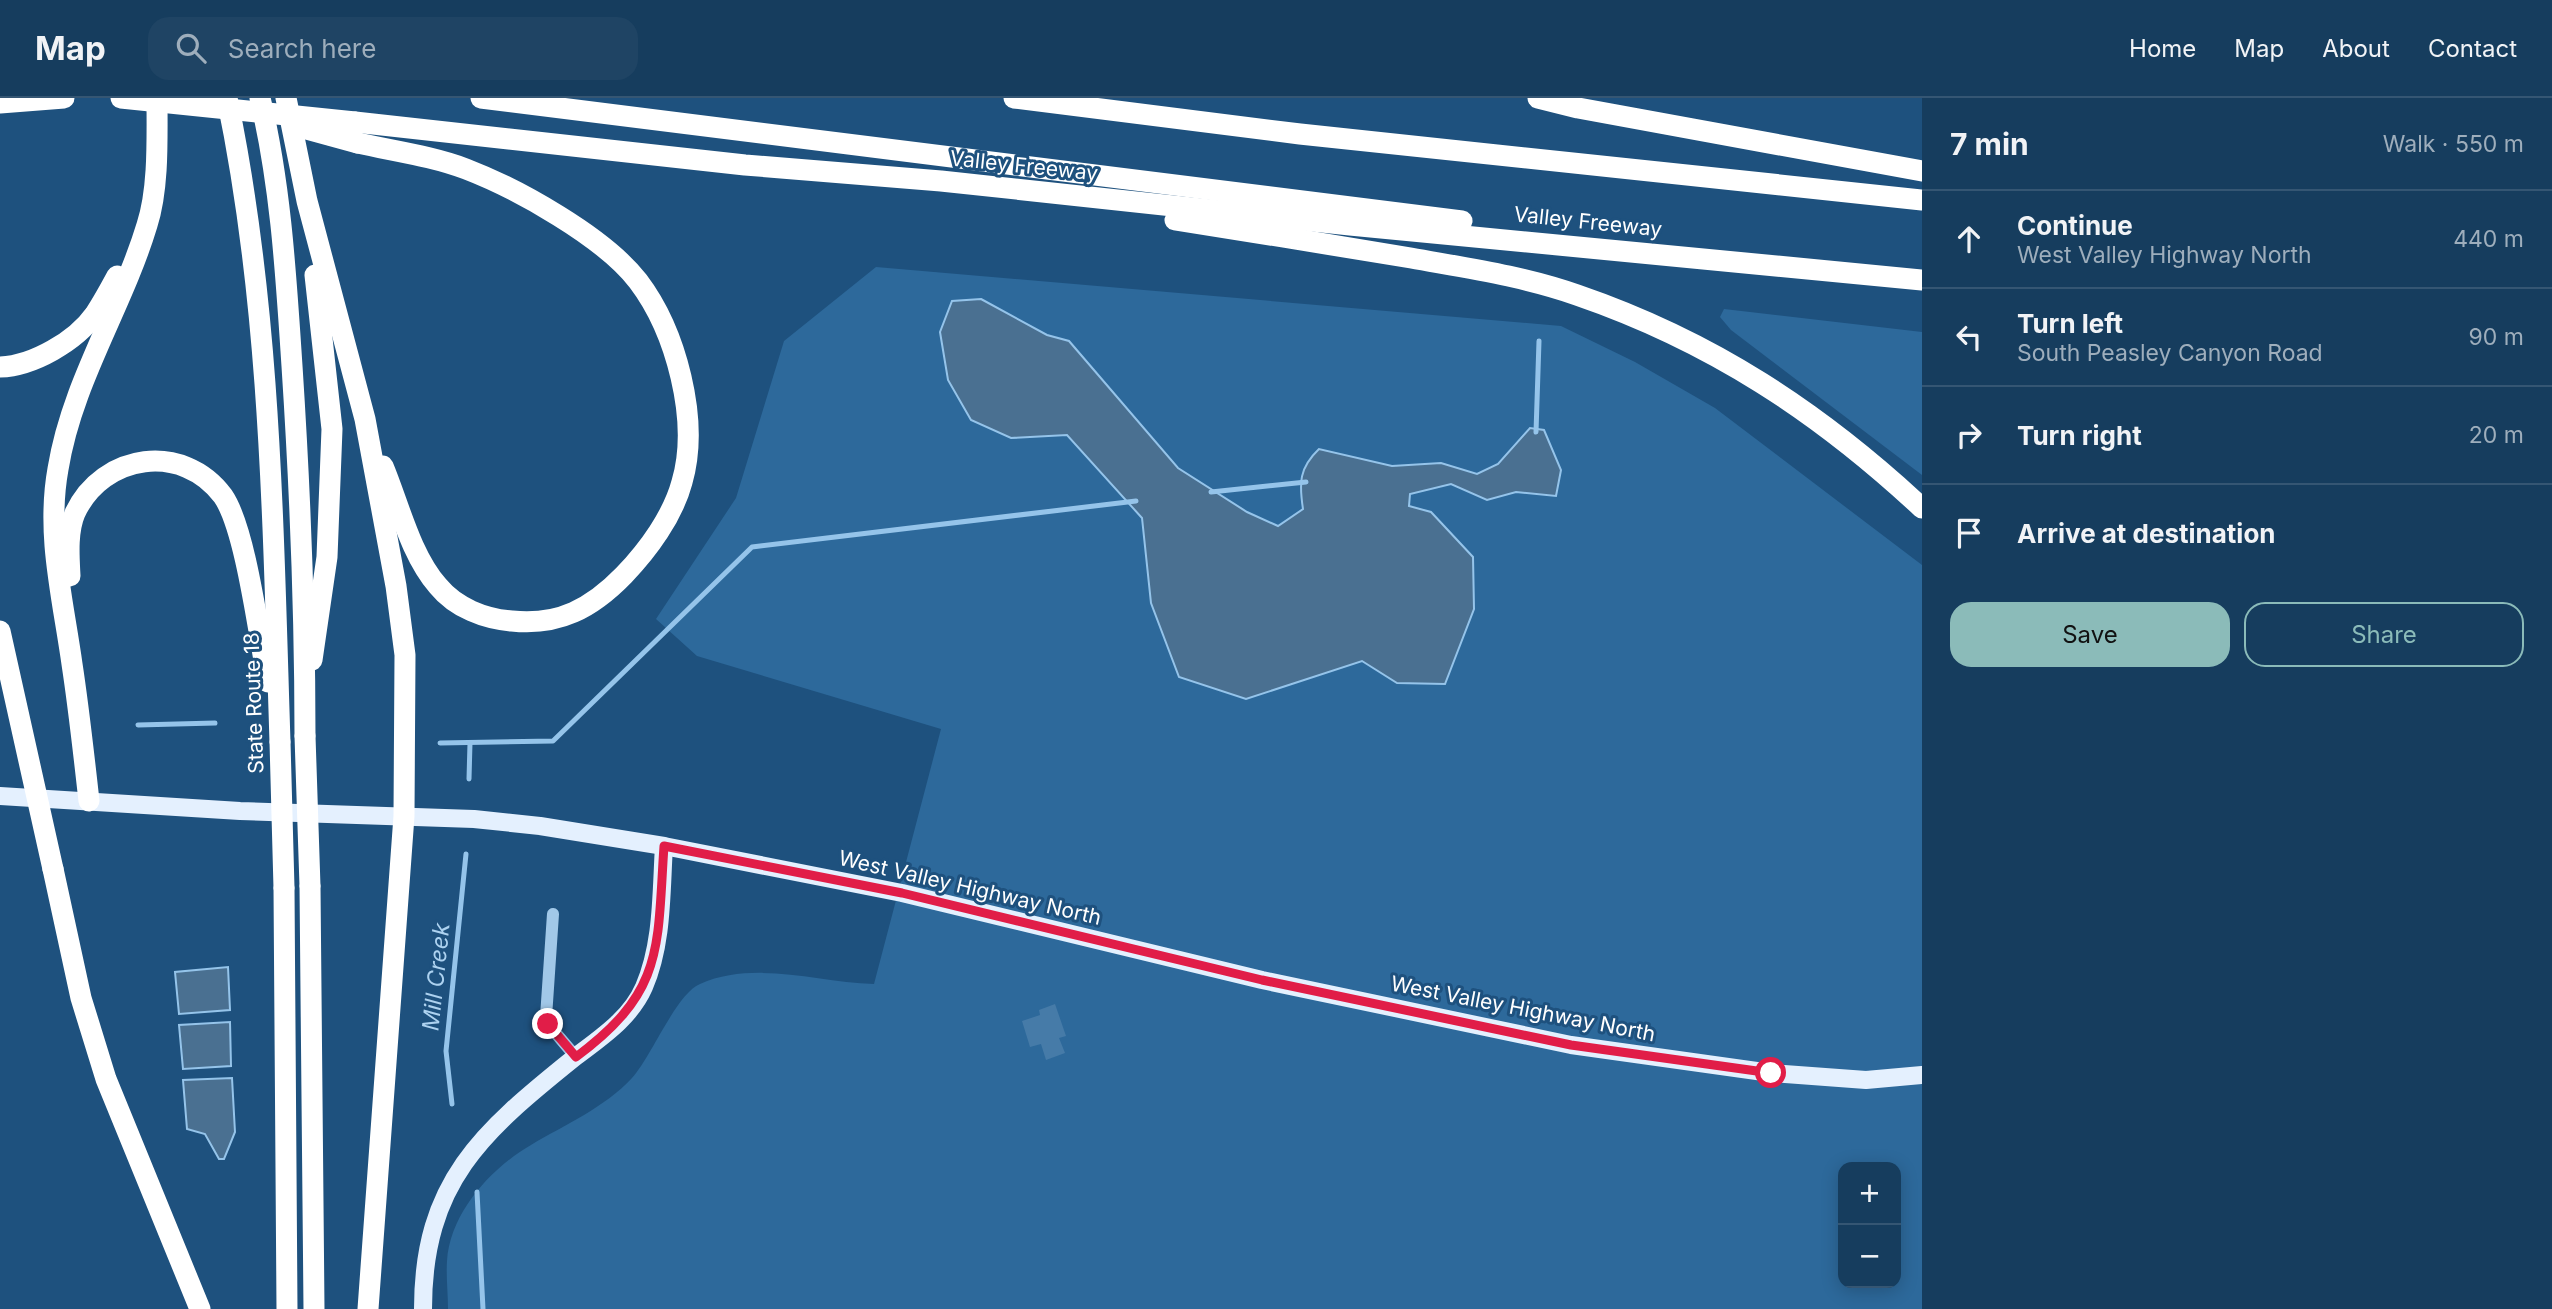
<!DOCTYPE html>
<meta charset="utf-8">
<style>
:root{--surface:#163d5e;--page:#1f4464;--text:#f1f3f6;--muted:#9eaebc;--line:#355673;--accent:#8bbbb9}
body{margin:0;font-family:Inter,sans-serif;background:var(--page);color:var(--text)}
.controls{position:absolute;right:21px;bottom:21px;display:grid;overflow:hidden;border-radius:14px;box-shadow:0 4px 18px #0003}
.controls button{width:63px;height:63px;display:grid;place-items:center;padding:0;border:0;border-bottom:2px solid var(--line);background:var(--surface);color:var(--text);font:35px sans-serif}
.stop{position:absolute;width:21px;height:21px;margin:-16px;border:5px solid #e11d48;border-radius:50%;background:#fff}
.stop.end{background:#e11d48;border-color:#fff;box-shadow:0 2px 7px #0008}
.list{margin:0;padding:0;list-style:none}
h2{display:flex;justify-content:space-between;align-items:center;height:91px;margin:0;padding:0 28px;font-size:30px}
h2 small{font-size:23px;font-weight:400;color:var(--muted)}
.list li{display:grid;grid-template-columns:46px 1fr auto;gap:21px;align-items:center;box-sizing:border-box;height:98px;padding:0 28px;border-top:2px solid var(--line)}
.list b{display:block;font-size:26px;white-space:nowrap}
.list p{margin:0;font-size:23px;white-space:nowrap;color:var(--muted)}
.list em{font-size:23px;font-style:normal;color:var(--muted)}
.actions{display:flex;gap:14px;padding:21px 28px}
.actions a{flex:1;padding:16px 0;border:2px solid var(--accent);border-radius:21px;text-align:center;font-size:24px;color:var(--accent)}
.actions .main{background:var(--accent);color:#111}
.icon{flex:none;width:38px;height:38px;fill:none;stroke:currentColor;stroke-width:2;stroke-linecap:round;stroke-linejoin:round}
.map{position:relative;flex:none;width:1922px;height:1211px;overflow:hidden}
header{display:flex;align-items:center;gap:42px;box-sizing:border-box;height:98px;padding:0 35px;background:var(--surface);border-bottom:2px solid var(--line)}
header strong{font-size:33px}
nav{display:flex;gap:38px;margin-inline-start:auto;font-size:24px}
.search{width:490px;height:63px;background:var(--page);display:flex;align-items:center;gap:18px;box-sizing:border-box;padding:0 24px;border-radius:21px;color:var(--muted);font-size:26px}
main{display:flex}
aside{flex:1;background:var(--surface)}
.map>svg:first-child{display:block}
.green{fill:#2d699b;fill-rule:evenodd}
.water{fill:#4a7091;stroke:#95c4ea;stroke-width:2}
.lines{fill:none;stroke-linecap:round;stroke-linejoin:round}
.stream{stroke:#95c4ea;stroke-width:5}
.building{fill:#467ba8}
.minor{stroke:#a1c8e8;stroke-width:12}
.major{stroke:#e4f0fe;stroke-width:18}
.highway{stroke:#fff;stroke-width:21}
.highway-bridge{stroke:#fff;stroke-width:21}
.route{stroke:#e11d48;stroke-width:9}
.labels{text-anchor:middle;stroke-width:6;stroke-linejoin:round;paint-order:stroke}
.street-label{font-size:21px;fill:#fff;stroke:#1e517e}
.water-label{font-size:23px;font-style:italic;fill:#add2f0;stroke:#1e517e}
</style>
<header>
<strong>Map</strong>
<div class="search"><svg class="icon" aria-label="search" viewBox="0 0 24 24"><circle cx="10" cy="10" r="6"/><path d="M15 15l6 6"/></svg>Search here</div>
<nav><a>Home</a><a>Map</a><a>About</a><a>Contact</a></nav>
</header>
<main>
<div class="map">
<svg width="1922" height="1211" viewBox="0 0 1922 1211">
<rect width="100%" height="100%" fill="#1e517e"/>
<g class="green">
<path d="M876,169L1561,228L1635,264L1715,310L1922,467V1211H448C448,1195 446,1179 447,1163C450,1115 491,1070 531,1047C566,1026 604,1010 632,980C652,958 676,896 700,886C755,862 817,884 874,886L941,631L697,558L656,521L736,400L784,243ZM1843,1069H1896V1185H1843Z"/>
<path d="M1724,211L1922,234V377L1731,232L1720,219Z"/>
</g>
<g class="water">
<path d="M981,201L1047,237L1069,243L1178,370L1247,414L1278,428L1303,411C1299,385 1299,370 1319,351L1392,368L1441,365L1477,376L1498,366L1530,330L1544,332L1561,372L1556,398L1516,394L1487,402L1451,386L1410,396L1409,408L1431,414L1473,459L1474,511L1445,586L1397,585L1362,563L1246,601L1179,579L1151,505L1142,420L1067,337L1011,340L971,322L948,282L940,234L952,203Z"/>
<path d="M228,869L230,912L179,916L175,874Z"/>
<path d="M230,924L231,968L183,971L179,927Z"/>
<path d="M232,980L235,1034L224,1061H219L205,1036L187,1031L183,982Z"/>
</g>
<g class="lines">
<g class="stream">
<path d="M1536,334L1539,243"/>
<path d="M1211,394L1306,384"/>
<path d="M138,627L215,625"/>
<path d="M440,645L553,643L752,449L1136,403"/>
<path d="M469,681L470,645"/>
<path d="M452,1006L446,953L466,756"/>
<path d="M477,1094L483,1211"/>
</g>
</g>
<path class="building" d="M1055,906L1066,938L1059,940L1065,955L1046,962L1041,946L1030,949L1022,923L1040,917L1039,912Z"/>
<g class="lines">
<path class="minor" d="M553,816L546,919L548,926L576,959"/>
<g class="major">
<path d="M0,698L240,713L474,721L540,728L664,748L902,795L1262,882L1571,947L1771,975L1866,982L1922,977"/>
<path d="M423,1211C423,1084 482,1034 574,960C600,940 630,921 644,889C663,845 661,794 664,748"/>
</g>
<g class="highway">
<path d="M227,0C271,211 273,429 280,644"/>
<path d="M260,0C281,88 286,178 292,268C300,391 305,514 305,638"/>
<path d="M286,0L307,103L365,321L396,488L405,557L404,718L368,1211"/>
<path d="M481,0L1462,123"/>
<path d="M1014,0L1300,36L1922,102"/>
<path d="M1538,0L1578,10L1922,73"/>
<path d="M0,5L64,0"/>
<path d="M355,24L745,67L941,83L1350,127L1922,182"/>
<path d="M358,45C393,53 432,58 466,71C518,91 604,139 638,183C676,233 700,322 682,384C673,418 648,452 624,477C592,510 559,528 512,523C485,521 456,510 438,488C410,456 399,406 383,368"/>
<path d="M1175,122C1254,134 1332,147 1411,160C1466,170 1523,178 1577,197C1711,243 1819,314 1922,410"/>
<path d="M0,269C33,268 76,243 95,216C103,204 110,191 117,178"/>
<path d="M70,478C69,458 67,434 75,415C103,355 183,344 223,398C246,431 259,540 268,584"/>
<path d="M312,562L327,459L332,331L315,177"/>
<path d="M89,703C84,658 79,612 72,566C63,501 46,437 58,371C72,284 122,210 147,127C159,90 157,39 157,0"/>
<path d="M53,771L81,900L106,981L200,1211"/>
<path d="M310,788L314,1211"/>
<path d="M284,790L287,1211"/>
</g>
<g class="highway-bridge">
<path d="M121,0L355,24"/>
<path d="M296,28L358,45"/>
<path d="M0,533L53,771"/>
<path d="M305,638L310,788"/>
<path d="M280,644L284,790"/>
</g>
</g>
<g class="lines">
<path class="route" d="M548,926L576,959C665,893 657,850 664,748L902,795L1262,882L1571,947L1771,975"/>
</g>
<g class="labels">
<g class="street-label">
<text transform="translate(1024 68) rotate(6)" y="7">Valley Freeway</text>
<text transform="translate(1588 124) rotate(6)" y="7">Valley Freeway</text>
<text transform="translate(254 605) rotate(-92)" y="7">State Route 18</text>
<text transform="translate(970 790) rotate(13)" y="7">West Valley Highway North</text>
<text transform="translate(1523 911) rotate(11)" y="7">West Valley Highway North</text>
</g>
<g class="water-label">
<text transform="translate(436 879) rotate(-84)" y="8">Mill Creek</text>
</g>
</g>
</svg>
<div class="controls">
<button>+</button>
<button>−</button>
</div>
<div class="stop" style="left:1771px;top:975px"></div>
<div class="stop end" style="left:548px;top:926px"></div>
</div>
<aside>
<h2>7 min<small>Walk · 550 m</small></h2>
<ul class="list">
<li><svg class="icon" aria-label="ahead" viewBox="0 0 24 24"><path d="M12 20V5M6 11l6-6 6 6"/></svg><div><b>Continue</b><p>West Valley Highway North</p></div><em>440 m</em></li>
<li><svg class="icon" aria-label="left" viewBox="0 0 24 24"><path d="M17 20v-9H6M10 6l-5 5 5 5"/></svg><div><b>Turn left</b><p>South Peasley Canyon Road</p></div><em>90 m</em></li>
<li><svg class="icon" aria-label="right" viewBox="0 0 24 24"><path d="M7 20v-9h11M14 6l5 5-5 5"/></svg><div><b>Turn right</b></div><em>20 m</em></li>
<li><svg class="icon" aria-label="arrive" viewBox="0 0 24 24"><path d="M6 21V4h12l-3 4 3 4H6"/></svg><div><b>Arrive at destination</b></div></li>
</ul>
<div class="actions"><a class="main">Save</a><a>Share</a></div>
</aside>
</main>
